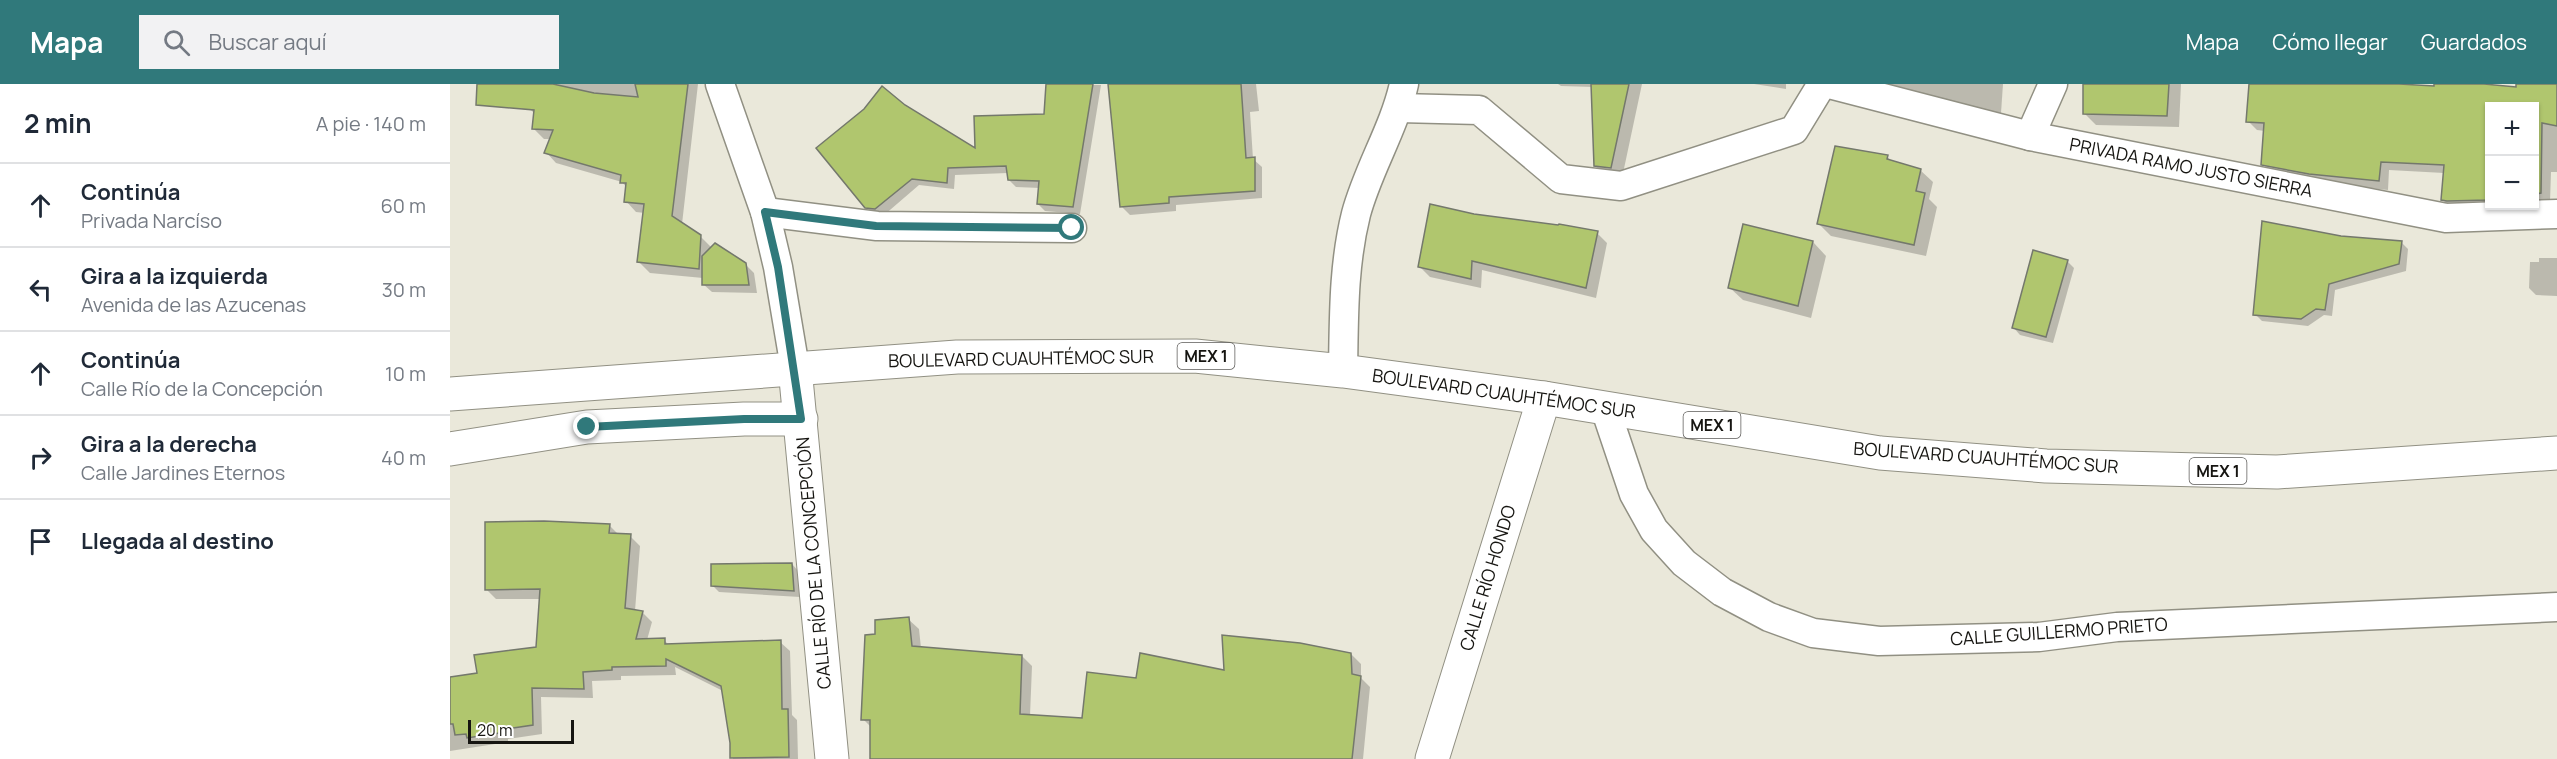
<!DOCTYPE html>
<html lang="es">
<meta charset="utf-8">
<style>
:root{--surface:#fff;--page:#f2f2f3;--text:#1f2937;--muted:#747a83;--line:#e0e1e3;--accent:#30797b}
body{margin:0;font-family:Manrope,sans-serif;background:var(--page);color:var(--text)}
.controls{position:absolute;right:18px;top:18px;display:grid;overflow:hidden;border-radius:0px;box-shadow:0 2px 4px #0004}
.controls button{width:54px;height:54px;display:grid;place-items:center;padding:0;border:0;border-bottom:2px solid var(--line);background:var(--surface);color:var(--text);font:30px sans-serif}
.scale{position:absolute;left:18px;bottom:15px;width:106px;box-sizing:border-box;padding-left:6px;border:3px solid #161511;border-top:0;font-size:16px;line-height:21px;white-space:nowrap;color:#161511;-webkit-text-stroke:4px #fff;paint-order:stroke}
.stop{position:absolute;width:18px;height:18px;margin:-14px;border:4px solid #30797b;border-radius:50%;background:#fff}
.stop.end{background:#30797b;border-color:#fff;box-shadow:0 2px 6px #0008}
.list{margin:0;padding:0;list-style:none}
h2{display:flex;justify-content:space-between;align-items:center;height:78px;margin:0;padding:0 24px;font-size:26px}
h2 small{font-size:20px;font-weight:400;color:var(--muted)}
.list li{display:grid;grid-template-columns:39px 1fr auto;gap:18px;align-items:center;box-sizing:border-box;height:84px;padding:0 24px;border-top:2px solid var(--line)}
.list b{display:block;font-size:22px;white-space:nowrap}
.list p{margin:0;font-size:20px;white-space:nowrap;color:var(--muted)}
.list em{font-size:20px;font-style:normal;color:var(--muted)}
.icon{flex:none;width:33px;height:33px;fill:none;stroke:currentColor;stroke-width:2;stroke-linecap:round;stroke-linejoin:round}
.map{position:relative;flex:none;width:2107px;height:675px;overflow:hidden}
header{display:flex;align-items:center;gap:36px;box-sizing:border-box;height:84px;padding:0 30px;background:var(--accent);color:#fff}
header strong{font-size:28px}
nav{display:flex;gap:33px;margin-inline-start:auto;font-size:21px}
.search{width:420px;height:54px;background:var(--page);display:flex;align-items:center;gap:15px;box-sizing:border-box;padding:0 21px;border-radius:0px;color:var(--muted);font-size:22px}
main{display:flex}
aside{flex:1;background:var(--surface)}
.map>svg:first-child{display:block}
.shadow{fill:#0003}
.building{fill:#b0c66e;stroke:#74786c;stroke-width:1.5}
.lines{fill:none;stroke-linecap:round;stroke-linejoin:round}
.street-casing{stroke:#919083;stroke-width:31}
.secondary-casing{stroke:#919083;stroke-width:35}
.primary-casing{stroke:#919083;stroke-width:35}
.street{stroke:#fff;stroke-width:28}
.secondary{stroke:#fff;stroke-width:33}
.primary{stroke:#fff;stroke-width:33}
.route{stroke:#30797b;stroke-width:8}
.labels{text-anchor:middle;stroke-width:4.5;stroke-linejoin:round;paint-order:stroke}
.shield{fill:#fff;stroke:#5c5b58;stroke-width:1.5}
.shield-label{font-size:16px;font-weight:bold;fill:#161511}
.street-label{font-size:18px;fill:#161511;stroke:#fff}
</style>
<header>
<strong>Mapa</strong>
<div class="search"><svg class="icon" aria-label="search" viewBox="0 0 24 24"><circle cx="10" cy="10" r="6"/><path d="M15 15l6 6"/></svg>Buscar aquí</div>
<nav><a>Mapa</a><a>Cómo llegar</a><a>Guardados</a></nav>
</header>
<main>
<aside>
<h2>2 min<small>A pie · 140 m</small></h2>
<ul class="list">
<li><svg class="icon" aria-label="ahead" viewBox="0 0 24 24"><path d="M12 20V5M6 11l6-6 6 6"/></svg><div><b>Continúa</b><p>Privada Narcíso</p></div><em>60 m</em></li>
<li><svg class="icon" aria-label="left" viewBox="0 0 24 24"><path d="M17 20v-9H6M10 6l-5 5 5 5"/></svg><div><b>Gira a la izquierda</b><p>Avenida de las Azucenas</p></div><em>30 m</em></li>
<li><svg class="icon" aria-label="ahead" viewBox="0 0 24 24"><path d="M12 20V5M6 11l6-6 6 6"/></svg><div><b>Continúa</b><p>Calle Río de la Concepción</p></div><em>10 m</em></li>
<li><svg class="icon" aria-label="right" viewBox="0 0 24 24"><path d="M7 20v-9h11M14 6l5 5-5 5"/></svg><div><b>Gira a la derecha</b><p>Calle Jardines Eternos</p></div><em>40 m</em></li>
<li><svg class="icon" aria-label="arrive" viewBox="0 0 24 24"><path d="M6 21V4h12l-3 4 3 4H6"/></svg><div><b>Llegada al destino</b></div></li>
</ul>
</aside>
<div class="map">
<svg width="2107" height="675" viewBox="0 0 2107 675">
<rect width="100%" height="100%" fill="#eae8da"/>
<g class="shadow">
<path d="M77,0H248L232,140L250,152L262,164L295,180L304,189L307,209L262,208L253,200V194L200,189L189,178L195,129L186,128L176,117L177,104L172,98L106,79L96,68L101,55H94L83,44L85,30L80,25Z"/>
<path d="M598,0L651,1L630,130L595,127L588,120L590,104L566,103L559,96L558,89L505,91L504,105L469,101L433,132L423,130L416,123L454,22L527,67L596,32Z"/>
<path d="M660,0H806L809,27L800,28L803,75L812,83V114L726,121V127L680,131L672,123Z"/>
<path d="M1108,0H1192L1172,94L1156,92L1145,82L1143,3L1111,2Z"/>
<path d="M1304,0H1336V5Z"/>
<path d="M1436,0H1553L1551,29L1487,17Z"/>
<path d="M1635,0H1731L1729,43L1646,41L1634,29Z"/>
<path d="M1801,0H1932L1985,4L1986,0H2016L2067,4L2068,0H2107V88H2101L2100,118L2084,119V22H2040V122L2002,125L1993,116L1994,89L1939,86L1938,106L1870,99L1822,90L1813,80L1815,47L1807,46L1798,37Z"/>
<path d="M1437,73L1443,78L1470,86L1483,98L1479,115L1487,123L1476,172L1381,152L1369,140Z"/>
<path d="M1023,132L1147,149L1157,159L1146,214L1032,186L1031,204L980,193L969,182Z"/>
<path d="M1891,154L1951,158L1958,165L1956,187L1885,206L1882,232L1874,231L1858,242L1812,237L1805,230Z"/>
<path d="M1363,158L1376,172L1361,234L1293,216L1279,203Z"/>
<path d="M2089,174H2107V212L2086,211L2079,204L2080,178H2089Z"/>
<path d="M1617,177L1624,184L1603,259L1570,251L1563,243Z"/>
<path d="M159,441L169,451L180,452L190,462L185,527L192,528L202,538L197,556H214L220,562L330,558L340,567L342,631L347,636L348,675H283L273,607L225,583L226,591L171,592V596L142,597L143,614L91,613L92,650L58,655V658L0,667V594L28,590L88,564L91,515H46L36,505Z"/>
<path d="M342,480L349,488L350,513L269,508L262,501Z"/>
<path d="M458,535L469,545L471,564L572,572L582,582L580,632L633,635L687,596L776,588L901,570L911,580V594L920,603L913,675H422V644L413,635L426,552Z"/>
</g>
<g class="building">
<path d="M27,0H103L144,9L188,13L185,0H238L222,132L251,151L249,185L187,178L194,120L174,118L176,99H170L171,91L94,69L103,46L82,45L84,26L26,21Z"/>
<path d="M596,0H643L623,123L587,120L589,97L558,96L556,82L498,84L497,99L462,95L425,125L415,124L366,64L414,25L432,2L455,21L525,64L524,32L594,30Z"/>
<path d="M658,0H791L796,74L805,73V107L719,113V119L670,123Z"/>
<path d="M1141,0H1179L1161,84L1144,82Z"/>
<path d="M1633,0H1719L1717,32L1633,30Z"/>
<path d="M1799,0H1949L1984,2V0H2034L2066,3V0H2107V42L2092,39L2091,109L2085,110V22H2040L2038,116L1997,117L1991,116L1994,81L1931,78L1929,97L1859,90L1811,81L1814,39L1796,38Z"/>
<path d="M1385,62L1438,71L1437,75L1471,85L1466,107L1475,109L1464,161L1367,140Z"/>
<path d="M980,120L1024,130L1108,141L1109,140L1148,147L1136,204L1022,177L1021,195L968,183Z"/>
<path d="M1812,137L1891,152L1952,157L1949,180L1879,200L1875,226L1866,225L1851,235L1803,231Z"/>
<path d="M1293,140L1363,157L1348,222L1278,204Z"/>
<path d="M265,159L296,179L299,201H252V172Z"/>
<path d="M1583,166L1618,176L1596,253L1562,244Z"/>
<path d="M94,437L160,440L159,449L181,450L175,524L193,527L186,555L215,554V560L331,556L332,625H338L339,673L280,674V659L271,602L216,575V582L162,583V586L133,588L134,605L82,604L83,641L49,646V649L17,654L16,650L5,651L3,640H0V593L27,589L24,571L86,563L90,505L35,506V438Z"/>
<path d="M342,479L344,507L261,502V480Z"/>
<path d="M459,533L462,562L572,571L570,630L632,634L637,588L686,594L690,569L774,586L772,551L850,559L901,569L902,590L911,592L902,675H420V636H411L415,551L425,550V536Z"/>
</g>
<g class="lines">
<defs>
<g id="street">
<path d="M270,0L315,128L328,183L345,284"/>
<path d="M1379,0L1580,52L1996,134L2107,130"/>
<path d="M949,24L1029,26L1111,95L1171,102L1344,46L1372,0"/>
<path d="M1580,52L1603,0"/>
<path d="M315,128L427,142L622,144"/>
<path d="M893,287C894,234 893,182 906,130C918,85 944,45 954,0"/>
<path d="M1155,324L1184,410L1204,446L1234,479L1272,508L1319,533L1363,549L1429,557L1589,553L1667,543L2107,523"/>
</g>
<g id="secondary">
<path d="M345,284L382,675"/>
<path d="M0,365L137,343L294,335H351"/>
<path d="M982,675L1094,314"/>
</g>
<path id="primary" d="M0,310L507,273L745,272L893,287L1094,314L1430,369L1596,382L1827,388L2107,369"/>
</defs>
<use href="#street" class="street-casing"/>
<use href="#secondary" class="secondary-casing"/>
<use href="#primary" class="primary-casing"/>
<use href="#street" class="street"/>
<use href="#secondary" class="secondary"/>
<use href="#primary" class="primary"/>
</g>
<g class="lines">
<path class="route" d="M137,343L294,335H351L328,183L315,128L426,142L622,144"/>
</g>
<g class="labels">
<g class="shield">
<rect x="727.5" y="259" width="57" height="26" rx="4.5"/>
<rect x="1233.5" y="328" width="57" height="26" rx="4.5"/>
<rect x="1739.5" y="374" width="57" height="26" rx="4.5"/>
</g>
<g class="shield-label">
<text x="756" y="278">MEX 1</text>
<text x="1262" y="347">MEX 1</text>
<text x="1768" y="393">MEX 1</text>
</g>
<g class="street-label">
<text transform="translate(1741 84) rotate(11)" y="6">PRIVADA RAMO JUSTO SIERRA</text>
<text transform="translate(571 275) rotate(-1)" y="6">BOULEVARD CUAUHTÉMOC SUR</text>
<text transform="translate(1054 310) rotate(8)" y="6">BOULEVARD CUAUHTÉMOC SUR</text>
<text transform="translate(1536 374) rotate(4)" y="6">BOULEVARD CUAUHTÉMOC SUR</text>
<text transform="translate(364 479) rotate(-95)" y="6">CALLE RÍO DE LA CONCEPCIÓN</text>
<text transform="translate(1038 494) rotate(-73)" y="6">CALLE RÍO HONDO</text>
<text transform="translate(1609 548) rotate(-4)" y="6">CALLE GUILLERMO PRIETO</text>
</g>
</g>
</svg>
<div class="controls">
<button>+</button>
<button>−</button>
</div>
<div class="scale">20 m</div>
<div class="stop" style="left:622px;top:144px"></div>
<div class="stop end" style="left:137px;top:343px"></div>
</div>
</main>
